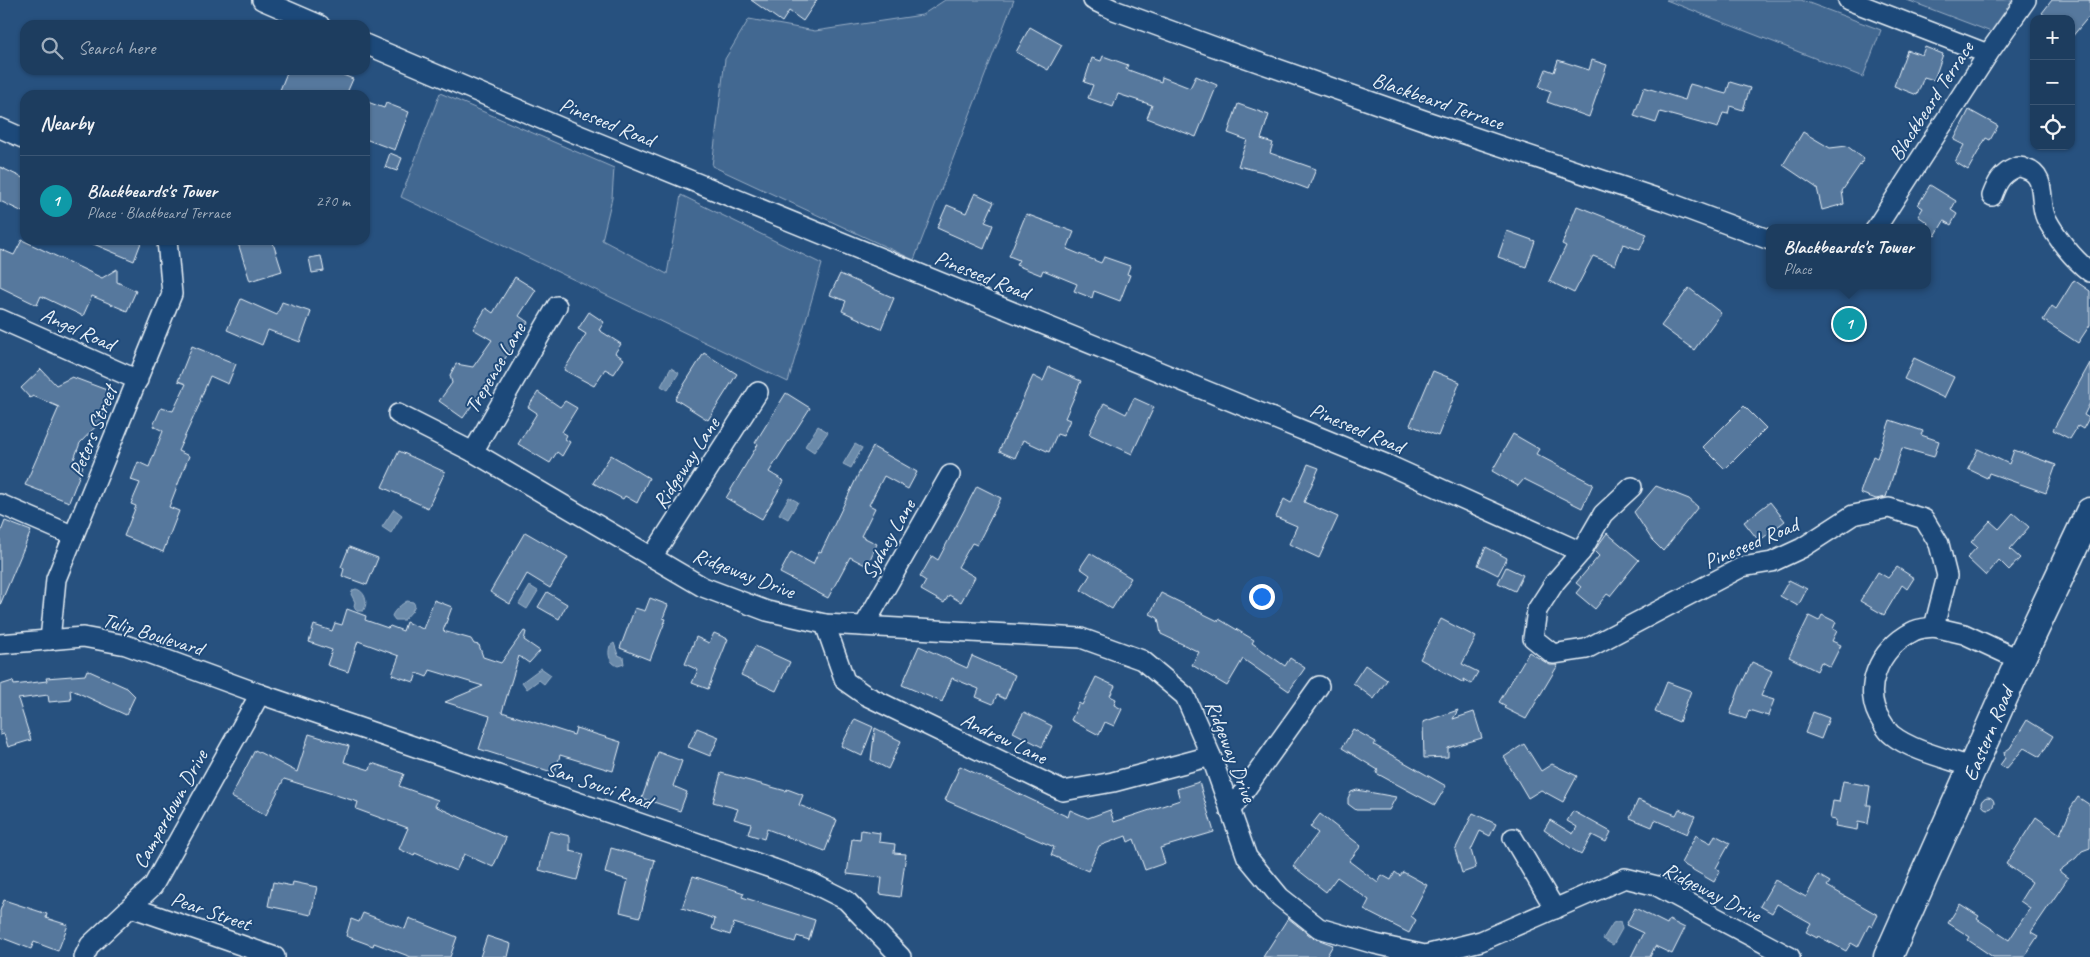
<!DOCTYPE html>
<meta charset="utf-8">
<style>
:root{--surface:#1d3d5f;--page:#254465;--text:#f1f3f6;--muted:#a0aebd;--line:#3b5674;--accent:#ff9aa2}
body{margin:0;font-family:Caveat,sans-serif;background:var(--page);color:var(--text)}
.controls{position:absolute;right:15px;top:15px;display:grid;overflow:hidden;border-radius:10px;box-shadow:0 1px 4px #0004}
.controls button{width:45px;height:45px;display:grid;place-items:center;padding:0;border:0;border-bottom:1px solid var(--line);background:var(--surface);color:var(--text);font:25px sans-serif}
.you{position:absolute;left:1261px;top:596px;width:18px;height:18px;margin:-12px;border:4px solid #fff;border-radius:50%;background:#1a73e8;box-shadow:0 0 0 8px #1a73e833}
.badge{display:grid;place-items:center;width:32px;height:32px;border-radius:50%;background:var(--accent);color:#fff;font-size:16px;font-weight:700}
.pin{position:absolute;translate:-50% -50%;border:2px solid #fff;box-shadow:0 1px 5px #0006}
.popup{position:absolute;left:1766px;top:224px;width:165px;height:65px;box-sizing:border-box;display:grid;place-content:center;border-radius:10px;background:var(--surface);filter:drop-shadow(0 1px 4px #0005);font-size:16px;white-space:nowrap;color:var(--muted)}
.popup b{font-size:19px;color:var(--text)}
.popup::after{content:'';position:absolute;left:50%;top:100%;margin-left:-10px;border:10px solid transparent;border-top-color:var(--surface)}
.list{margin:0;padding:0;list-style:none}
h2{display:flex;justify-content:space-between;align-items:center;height:65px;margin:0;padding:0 20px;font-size:21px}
h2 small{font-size:16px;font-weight:400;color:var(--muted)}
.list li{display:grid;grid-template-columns:32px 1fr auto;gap:15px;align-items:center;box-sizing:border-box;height:90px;padding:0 20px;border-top:1px solid var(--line)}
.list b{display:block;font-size:19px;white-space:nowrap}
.list p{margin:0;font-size:16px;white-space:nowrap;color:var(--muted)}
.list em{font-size:16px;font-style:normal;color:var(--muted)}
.icon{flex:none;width:28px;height:28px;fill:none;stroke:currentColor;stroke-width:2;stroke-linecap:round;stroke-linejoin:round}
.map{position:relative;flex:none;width:2090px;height:957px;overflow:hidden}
.search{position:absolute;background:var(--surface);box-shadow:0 1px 4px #0004;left:20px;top:20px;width:350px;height:55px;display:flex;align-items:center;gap:12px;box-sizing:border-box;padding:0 18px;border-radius:15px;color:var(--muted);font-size:19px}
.panel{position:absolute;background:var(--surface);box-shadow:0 1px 4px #0004;left:20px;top:90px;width:350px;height:155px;border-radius:15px}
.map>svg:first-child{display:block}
.green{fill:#436891;stroke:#96acc4}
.water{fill:#6b8aaa;stroke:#9db3c9}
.building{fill:#57789d;stroke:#e8f1f8}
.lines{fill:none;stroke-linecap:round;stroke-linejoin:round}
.minor-casing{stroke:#e8f1f8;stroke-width:22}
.highway-casing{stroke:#e8f1f8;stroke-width:31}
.minor{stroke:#1f4a7a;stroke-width:19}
.highway{stroke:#1f4a7a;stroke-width:28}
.labels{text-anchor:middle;stroke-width:4;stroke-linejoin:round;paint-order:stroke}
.street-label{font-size:21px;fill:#e8f1f8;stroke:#1f4a7a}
</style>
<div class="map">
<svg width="2090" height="957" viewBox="0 0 2090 957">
<rect width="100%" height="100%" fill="#27517f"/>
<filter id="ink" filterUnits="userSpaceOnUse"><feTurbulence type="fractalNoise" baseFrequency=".02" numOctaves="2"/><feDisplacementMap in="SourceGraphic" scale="10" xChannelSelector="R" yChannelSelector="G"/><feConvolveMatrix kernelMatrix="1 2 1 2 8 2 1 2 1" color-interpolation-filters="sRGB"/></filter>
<g filter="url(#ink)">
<g class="green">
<path d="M945,0H1014L914,260L712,166L725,59L749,19L815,31L922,15Z"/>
<path d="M1666,0H1801L1881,30L1863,77Z"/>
<path d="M1907,0H2016L1994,33Z"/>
<path d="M440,93L614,168L612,198L602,240L667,274L681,195L822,264L788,382L401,197Z"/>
</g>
<g class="water">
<path d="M671,368L679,373L668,390L661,386Z"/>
<path d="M818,426L828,432L814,452L805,446Z"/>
<path d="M855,444L862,448L851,468L843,464Z"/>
<path d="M789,497L798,502L788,519L779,514Z"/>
<path d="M394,509L402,515L391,533L382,527Z"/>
<path d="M530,586L538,591L527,609L519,604Z"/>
<path d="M356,589C365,591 369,603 363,611H357L354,606L355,602L351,594L353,590Z"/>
<path d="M407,601L413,602L415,605L412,611L404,620H395L392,616C394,610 402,604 407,601Z"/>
<path d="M614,643L618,655L623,657L624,664L618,666C610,663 607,655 610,646Z"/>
<path d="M541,668L551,675L544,684L539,680L527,689L522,682Z"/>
<path d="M1620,921L1622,929L1613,945L1603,939L1613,923Z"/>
</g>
<g class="building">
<path d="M751,0H817L803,21L789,11L782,22Z"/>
<path d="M2052,0H2090V15L2071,38V19H2049L2042,13Z"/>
<path d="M1030,27L1062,45L1048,70L1016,52Z"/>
<path d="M1925,47L1943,54L1934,80L1924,77L1917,95L1894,86L1907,50L1922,55Z"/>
<path d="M1103,56L1128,65L1126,69L1161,82L1162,77L1190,88L1196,76L1217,85L1196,137L1147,118L1152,105L1118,94L1113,107L1088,98L1093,85L1084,82L1092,58L1101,61Z"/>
<path d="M1558,60L1589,70L1592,60L1607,65L1589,117L1547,102L1551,91L1539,87L1546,69L1554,72Z"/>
<path d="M288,70H331L353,79L346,95H278Z"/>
<path d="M1730,82L1750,88L1743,110L1730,106L1728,114L1723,113L1718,128L1660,112L1656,123L1634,116L1644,87L1685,100L1690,84L1726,94Z"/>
<path d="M365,101L384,108L386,103L409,112L395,150L365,139Z"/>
<path d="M1238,104L1269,115L1261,139L1273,143L1270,153L1316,169L1308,189L1263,172L1238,166L1247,140L1228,133Z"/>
<path d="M1969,110L1998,126L1990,140L1986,138L1968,170L1955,162L1964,145L1954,140Z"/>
<path d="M1803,132L1830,148L1847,146L1864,159L1842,191L1844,204L1822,210L1817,188L1783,165Z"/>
<path d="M390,153L402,158L397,171L385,167Z"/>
<path d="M0,167L25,179V213L0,201Z"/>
<path d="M1930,185L1956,201L1951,210L1957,214L1951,225L1944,221L1935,236L1928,231V228H1925L1928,223L1918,216L1923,208L1918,205Z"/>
<path d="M975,193L994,202L985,222L993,225L984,249L937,228L947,205L966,213Z"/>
<path d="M1577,206L1647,234L1640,250L1623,244L1615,265L1593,256L1574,293L1549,281L1566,246L1562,244Z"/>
<path d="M1026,214L1074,232L1067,249L1101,263L1104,257L1130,266L1127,274L1130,275L1120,301L1094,291L1092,298L1074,291L1077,284L1043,270L1041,275L1016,265L1019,260L1009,256Z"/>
<path d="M1507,231L1535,241L1526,267L1498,257Z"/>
<path d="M22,240L102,278L117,269V282L136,291L127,311L92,296L83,316L41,296L37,305L0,287V249L14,255Z"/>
<path d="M84,240H142L134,261Z"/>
<path d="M237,240H272L282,271L250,281Z"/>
<path d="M321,256L324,271L312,273L309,258Z"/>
<path d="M840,274L894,298L881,329L842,311L846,301L830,295Z"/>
<path d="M515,277L536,290L519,316L528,322L511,350L463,418L439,401L452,383L450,375L456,364L473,367L492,340L473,329L486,308L493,313Z"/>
<path d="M2074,280L2090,291V325L2078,343L2043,320L2052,306L2056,309Z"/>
<path d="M1689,288L1721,313L1694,350L1661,326Z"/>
<path d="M241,299L277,315L282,302L311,312L300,342L268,330L262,345L227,330Z"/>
<path d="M589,312L604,322L599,330L621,344L615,353L624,359L614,374L605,369L594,386L564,370L586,334L578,329Z"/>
<circle cx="1847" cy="325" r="10"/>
<path d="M192,346L236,364L228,384L210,376L200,400L201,401L178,451L189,456L169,507L179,511L163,552L124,536L136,506L131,504L140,483L131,480L138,462L149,467L163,431L153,426L161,408L173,411L186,384L178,381Z"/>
<path d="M704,353L737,374L708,420L675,399Z"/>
<path d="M1914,358L1954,377L1944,398L1904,379Z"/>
<path d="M2090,363V403L2084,415L2089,418L2083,429L2078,426L2070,439L2053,430Z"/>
<path d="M1049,367L1081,381L1065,418L1070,420L1063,436L1057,434L1049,452L1023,440L1015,458L999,451L1033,376L1043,381Z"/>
<path d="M41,369L56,385L72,377L112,392L102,420L80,443L73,462L83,466L69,502L25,485L59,407L33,396L30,398L21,388Z"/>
<path d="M1433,371L1460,382L1438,436L1410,425Z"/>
<path d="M538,392L560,407L565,401L577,408L562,432L567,435L565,439L570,442L562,456L557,452L550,463L518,444L537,413L528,407Z"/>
<path d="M786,393L810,408L769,472L784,481L762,519L726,498L758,444L755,443Z"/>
<path d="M1134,398L1154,407L1132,454L1089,434L1104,403L1126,414Z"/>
<path d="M1744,406L1766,428L1725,469L1703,447Z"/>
<path d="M1890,420L1923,431L1921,435L1939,441L1934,457L1902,448L1886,497L1876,499L1860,493L1873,456L1877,458Z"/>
<path d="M1513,434L1539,449L1536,454L1593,484L1582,508L1524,479L1518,486L1492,471Z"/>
<path d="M873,447L917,472L908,489L884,476L869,505L875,508L861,536L877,544L867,566L850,557L828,598L780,573L791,552L813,564L819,551L821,552L858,475Z"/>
<path d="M1978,449L2009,464L2014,450L2056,465L2046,493L1989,473L1987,478L1968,469Z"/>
<path d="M399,451L445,472L428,508L382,487Z"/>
<path d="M611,455L649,478L637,503L625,496L623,499L593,483Z"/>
<path d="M1308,464L1319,468L1304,502L1338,517L1319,558L1289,544L1297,526L1276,517L1284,499L1291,503Z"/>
<path d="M977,486L1001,498L977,545L972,543L958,567L975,577L961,602L949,595L944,603L921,590L926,581L920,577L932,556L938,560Z"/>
<path d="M1656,486L1689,499L1698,507L1663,551L1652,540L1634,512Z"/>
<path d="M1770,502L1785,521L1759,541L1744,522Z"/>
<path d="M2013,513L2029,527L2010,549L2020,558L2009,570L1999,560L1986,576L1967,558L1977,547L1971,542L1990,521L1999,529Z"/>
<path d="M5,521L31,531L0,605V534Z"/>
<path d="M525,532L568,557L550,588L527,574L510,604L490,592Z"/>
<path d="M1607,533L1639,560L1610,596L1607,594L1595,609L1576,593L1581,587L1576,583L1599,556L1594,551Z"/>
<path d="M349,547L378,558L367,585L342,576L344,569L341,567Z"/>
<path d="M1486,547L1507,558L1498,575L1478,565Z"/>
<path d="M1090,553L1131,578L1112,609L1081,590L1090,575L1080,568Z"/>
<path d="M1506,567L1523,575L1515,591L1498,583Z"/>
<path d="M1897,567L1914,578L1907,589L1902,585L1884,615L1860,601L1878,572L1888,578Z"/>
<path d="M1789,580L1807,589L1798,606L1780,596Z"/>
<path d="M547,592L567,604L559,619L538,607Z"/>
<path d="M1161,593L1218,621L1219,619L1254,640L1252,643L1285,666L1290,658L1305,668L1289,691L1243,659L1227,686L1192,665L1199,652L1161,634L1158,618L1150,614Z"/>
<path d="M650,598L668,605L663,618L666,619L650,660L620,648L635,608L645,611Z"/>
<path d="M434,600L452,607L443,631L471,639L474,644L479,645L483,657L501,663L524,631L526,632L524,640L540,651L529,663L519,656L502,712L574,735L576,728L621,742L613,771L560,755L555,773L479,749L490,716L445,702L483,686L430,670L427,677L417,673L414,682L392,675L399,656L358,641L348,672L327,665L332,650L309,642L314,625L332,631L335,623L342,625L347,609L366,616L365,620L388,628L390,626L403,631L406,622L423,629Z"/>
<path d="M1822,615L1836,622L1833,629L1837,631L1832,641L1841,645L1830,667L1821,662L1817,671L1789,657L1809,616L1819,621Z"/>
<path d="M1441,619L1476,637L1462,664L1478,672L1471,684L1463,679L1464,683L1420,659Z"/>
<path d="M714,633L728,639L708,689L692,683L698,670L685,664L696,637L709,643Z"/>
<path d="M755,646L790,662L776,691L741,675Z"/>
<path d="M919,646L967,668L972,656L1015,675L1005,699L997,695L993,704L976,697L979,689L952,678L942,702L902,685Z"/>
<path d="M1529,652L1550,665H1558L1526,719L1504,708L1506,706L1499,702Z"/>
<path d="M1752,662L1772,671L1761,696L1774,700L1768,716L1749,710L1746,719L1730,714L1739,689Z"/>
<path d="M1365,665L1387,680L1374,699L1353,683Z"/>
<path d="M87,670L127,688L135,696L126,715L70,689L71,700L49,702L48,695L18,699L31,740L8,747L4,734L0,735V685L13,681L14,685L47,681L46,678L85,675Z"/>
<path d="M1096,677L1115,686L1110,696L1116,699L1114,705L1122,709L1114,726L1105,722L1099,735L1071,720L1079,703L1082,705Z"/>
<path d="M1667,682L1691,691L1679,722L1655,712Z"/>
<path d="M1458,710L1453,719L1474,712L1482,738L1448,748V757L1424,758L1423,722Z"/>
<path d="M1024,712L1052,726L1042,747L1013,732Z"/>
<path d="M1813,712L1829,718L1821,739L1805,733Z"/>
<path d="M855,719L873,727L862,756L841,746Z"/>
<path d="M2027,720L2053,736L2040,757L2024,748L2006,769L2000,765L2005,758L2004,752L2010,748Z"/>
<path d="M697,728L719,737L710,756L688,747Z"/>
<path d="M875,728L901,741L888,769L871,760Z"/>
<path d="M1353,729L1376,742L1374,745L1446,786L1435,805L1376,773L1378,770L1342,748Z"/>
<path d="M309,734L349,746L344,762L370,770L372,763L404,774L399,786L438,800L435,806L506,838L493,867L464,854L456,871L415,853L414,856L399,849L408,828L356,809L358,802L284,779L266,815L231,797L255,750L297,772Z"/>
<path d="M1524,744L1541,771L1552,764L1577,776L1563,802L1541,790L1528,798L1504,757Z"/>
<path d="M658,752L682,761L673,786L687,792L680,811L642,798Z"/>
<path d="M960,766L1068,817L1070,810L1088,818L1110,810L1114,822L1180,800L1177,789L1199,782L1214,832L1160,848L1165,863L1145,870L1134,839L1128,842L1126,836L1099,846L1088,871L1051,855L1054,847L945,800Z"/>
<path d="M721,773L786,791L787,789L803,795L799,805L837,820L825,851L767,829L764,839L748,834L751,824L734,819L738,809L713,802Z"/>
<path d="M1843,781L1870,786L1867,805H1871L1868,824L1858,822L1857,830L1835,826L1836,820L1830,819L1833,801L1839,802Z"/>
<path d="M1357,790L1396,797L1389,810H1356L1348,804V798L1351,792Z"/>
<circle cx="1988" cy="803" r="6"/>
<path d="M2078,797L2090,805V848L2082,851L2076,858L2059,871L2068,878L2031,932L2038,936L2024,957H1993L1968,940L1970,937L1948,923L1960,904L1979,916L1977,919L2009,940L2030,908L2020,901L2032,882L2006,864L2036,817L2060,834L2071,810L2070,809Z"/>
<path d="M1638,800L1676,815L1679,809L1695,816L1687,834L1655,820L1652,827L1630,818Z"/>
<path d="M1573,811L1611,832L1606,842L1592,835L1581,855L1544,830L1550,820L1573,834L1577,827L1567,821Z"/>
<path d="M1473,813L1496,824L1490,836L1480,831L1471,850L1476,868L1462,873L1455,850Z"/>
<path d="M1320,814L1361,846L1349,861L1378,883L1382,875L1391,880L1395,872L1400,876L1403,872L1427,885L1411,916L1416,920L1409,933L1364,910L1369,900L1337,877L1326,892L1293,866L1318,833L1310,827Z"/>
<path d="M861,830L880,833L879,842L895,844L894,853L906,854L900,897L880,894L882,878L847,874L852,839L860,840Z"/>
<path d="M549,831L570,836V851L584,854L577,880L539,870Z"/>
<path d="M1696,835L1711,843L1715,835L1730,843L1716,868L1720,871L1714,882L1681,863Z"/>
<path d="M611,848L655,860L640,917L620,912L628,880L605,873Z"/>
<path d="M1818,875L1830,882L1827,886L1878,915L1872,927L1869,925L1858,947L1851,943L1846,951L1818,936L1817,938L1806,932L1811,923L1777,904L1772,913L1760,906L1775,880L1806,897Z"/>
<path d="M693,876L744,893L742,897L815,920L809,940L797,936L795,942L734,923L730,935L712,929L715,919L682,908Z"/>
<path d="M273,882L292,886L293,882L317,887L311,915L268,906Z"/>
<path d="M4,900L47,914L46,918L68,925L58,951L34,942L31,949L0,937V911Z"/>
<path d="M1635,908L1667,924L1669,920L1685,928L1672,954L1655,946L1650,957H1631L1643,933L1626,925Z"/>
<path d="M363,913L405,929L409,918L457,937L450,957H411L374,943L373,946L346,936L351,919L359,922Z"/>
<path d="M1288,918L1312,937L1333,945L1326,957H1263Z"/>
<path d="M487,936L511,944L508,957H480Z"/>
</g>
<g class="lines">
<defs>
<g id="minor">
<path d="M262,0L320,25"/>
<path d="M1093,0L1114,10L1215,47L1429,122L1665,201L1770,240"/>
<path d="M1848,0L1988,54"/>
<path d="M365,44L562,128L1388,465L1581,552"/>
<path d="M0,128L25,139"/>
<path d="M1992,196C1997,183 2001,174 2015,168C2019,166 2022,167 2026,169C2048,176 2038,202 2046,218C2056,237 2073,259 2090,272"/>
<path d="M1876,228L1988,54L2026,0"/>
<path d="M0,319L138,380"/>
<path d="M398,414L473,452L703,587L767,611L825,624L1081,638L1142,660L1185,696L1211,756L1247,857L1280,897L1319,928L1375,944L1425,955L1481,941L1625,878L1657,886L1790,957"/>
<path d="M473,452L557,306"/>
<path d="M1632,487L1603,514L1581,552L1555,582L1537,610L1533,638L1553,654L1586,649L1742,567L1772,562L1802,548L1853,515L1889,508L1924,519L1939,544L1947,576L1934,627L1964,634L2020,660"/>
<path d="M0,504L74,536"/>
<path d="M652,557L758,392"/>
<path d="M825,624L845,681L865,695L1063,791L1113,782L1211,756"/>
<path d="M864,626L950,475"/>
<path d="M1934,627C1927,628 1918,628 1912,632C1879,649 1860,690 1882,722C1885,727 1888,732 1892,735C1912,751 1949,759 1974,768"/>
<path d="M50,640L56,579L172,294L167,240"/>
<path d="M0,644L83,637L126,645L260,694L774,869L812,883L846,900L901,957"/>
<path d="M1230,811L1319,686"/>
<path d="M1513,838L1555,909"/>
<path d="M131,907L275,957"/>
<path d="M84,957L90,945L153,886L260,694"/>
</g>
<path id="highway" d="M1888,957L2020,660L2090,512"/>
</defs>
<use href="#minor" class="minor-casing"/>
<use href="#highway" class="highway-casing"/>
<use href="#minor" class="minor"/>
<use href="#highway" class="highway"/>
</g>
</g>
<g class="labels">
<g class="street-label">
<text transform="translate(1438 101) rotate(19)" y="7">Blackbeard Terrace</text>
<text transform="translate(1931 101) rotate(-57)" y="7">Blackbeard Terrace</text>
<text transform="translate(607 122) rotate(22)" y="7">Pineseed Road</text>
<text transform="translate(982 275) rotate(22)" y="7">Pineseed Road</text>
<text transform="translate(78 329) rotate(24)" y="7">Angel Road</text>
<text transform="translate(495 368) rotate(-60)" y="7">Trepence Lane</text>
<text transform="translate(1357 428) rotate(23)" y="7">Pineseed Road</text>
<text transform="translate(93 431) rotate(-68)" y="7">Peters Street</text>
<text transform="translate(686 463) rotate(-57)" y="7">Ridgeway Lane</text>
<text transform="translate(888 539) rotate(-60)" y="7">Sydney Lane</text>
<text transform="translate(1751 543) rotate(-23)" y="7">Pineseed Road</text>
<text transform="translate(744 573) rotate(21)" y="7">Ridgeway Drive</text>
<text transform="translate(153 634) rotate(17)" y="7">Tulip Boulevard</text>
<text transform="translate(1988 734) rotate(-67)" y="7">Eastern Road</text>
<text transform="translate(1004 738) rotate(26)" y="7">Andrew Lane</text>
<text transform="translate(1231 751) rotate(69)" y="7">Ridgeway Drive</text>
<text transform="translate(599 785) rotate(19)" y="7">San Souci Road</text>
<text transform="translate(170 809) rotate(-61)" y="7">Camperdown Drive</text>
<text transform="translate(1712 892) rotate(27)" y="7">Ridgeway Drive</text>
<text transform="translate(211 911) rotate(19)" y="7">Pear Street</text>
</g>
</g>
</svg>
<div class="controls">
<button>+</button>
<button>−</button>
<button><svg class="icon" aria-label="locate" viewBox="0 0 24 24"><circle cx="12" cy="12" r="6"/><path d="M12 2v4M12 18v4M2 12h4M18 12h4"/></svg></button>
</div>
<div class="you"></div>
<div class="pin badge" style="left:1849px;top:324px;background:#0f9aa8">1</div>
<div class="popup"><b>Blackbeards's Tower</b>Place</div>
<div class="search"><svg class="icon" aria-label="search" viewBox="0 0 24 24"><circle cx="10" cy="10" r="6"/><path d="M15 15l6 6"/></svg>Search here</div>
<section class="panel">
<h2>Nearby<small></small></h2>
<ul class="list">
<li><span class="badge" style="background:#0f9aa8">1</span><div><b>Blackbeards's Tower</b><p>Place · Blackbeard Terrace</p></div><em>270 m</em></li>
</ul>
</section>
</div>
